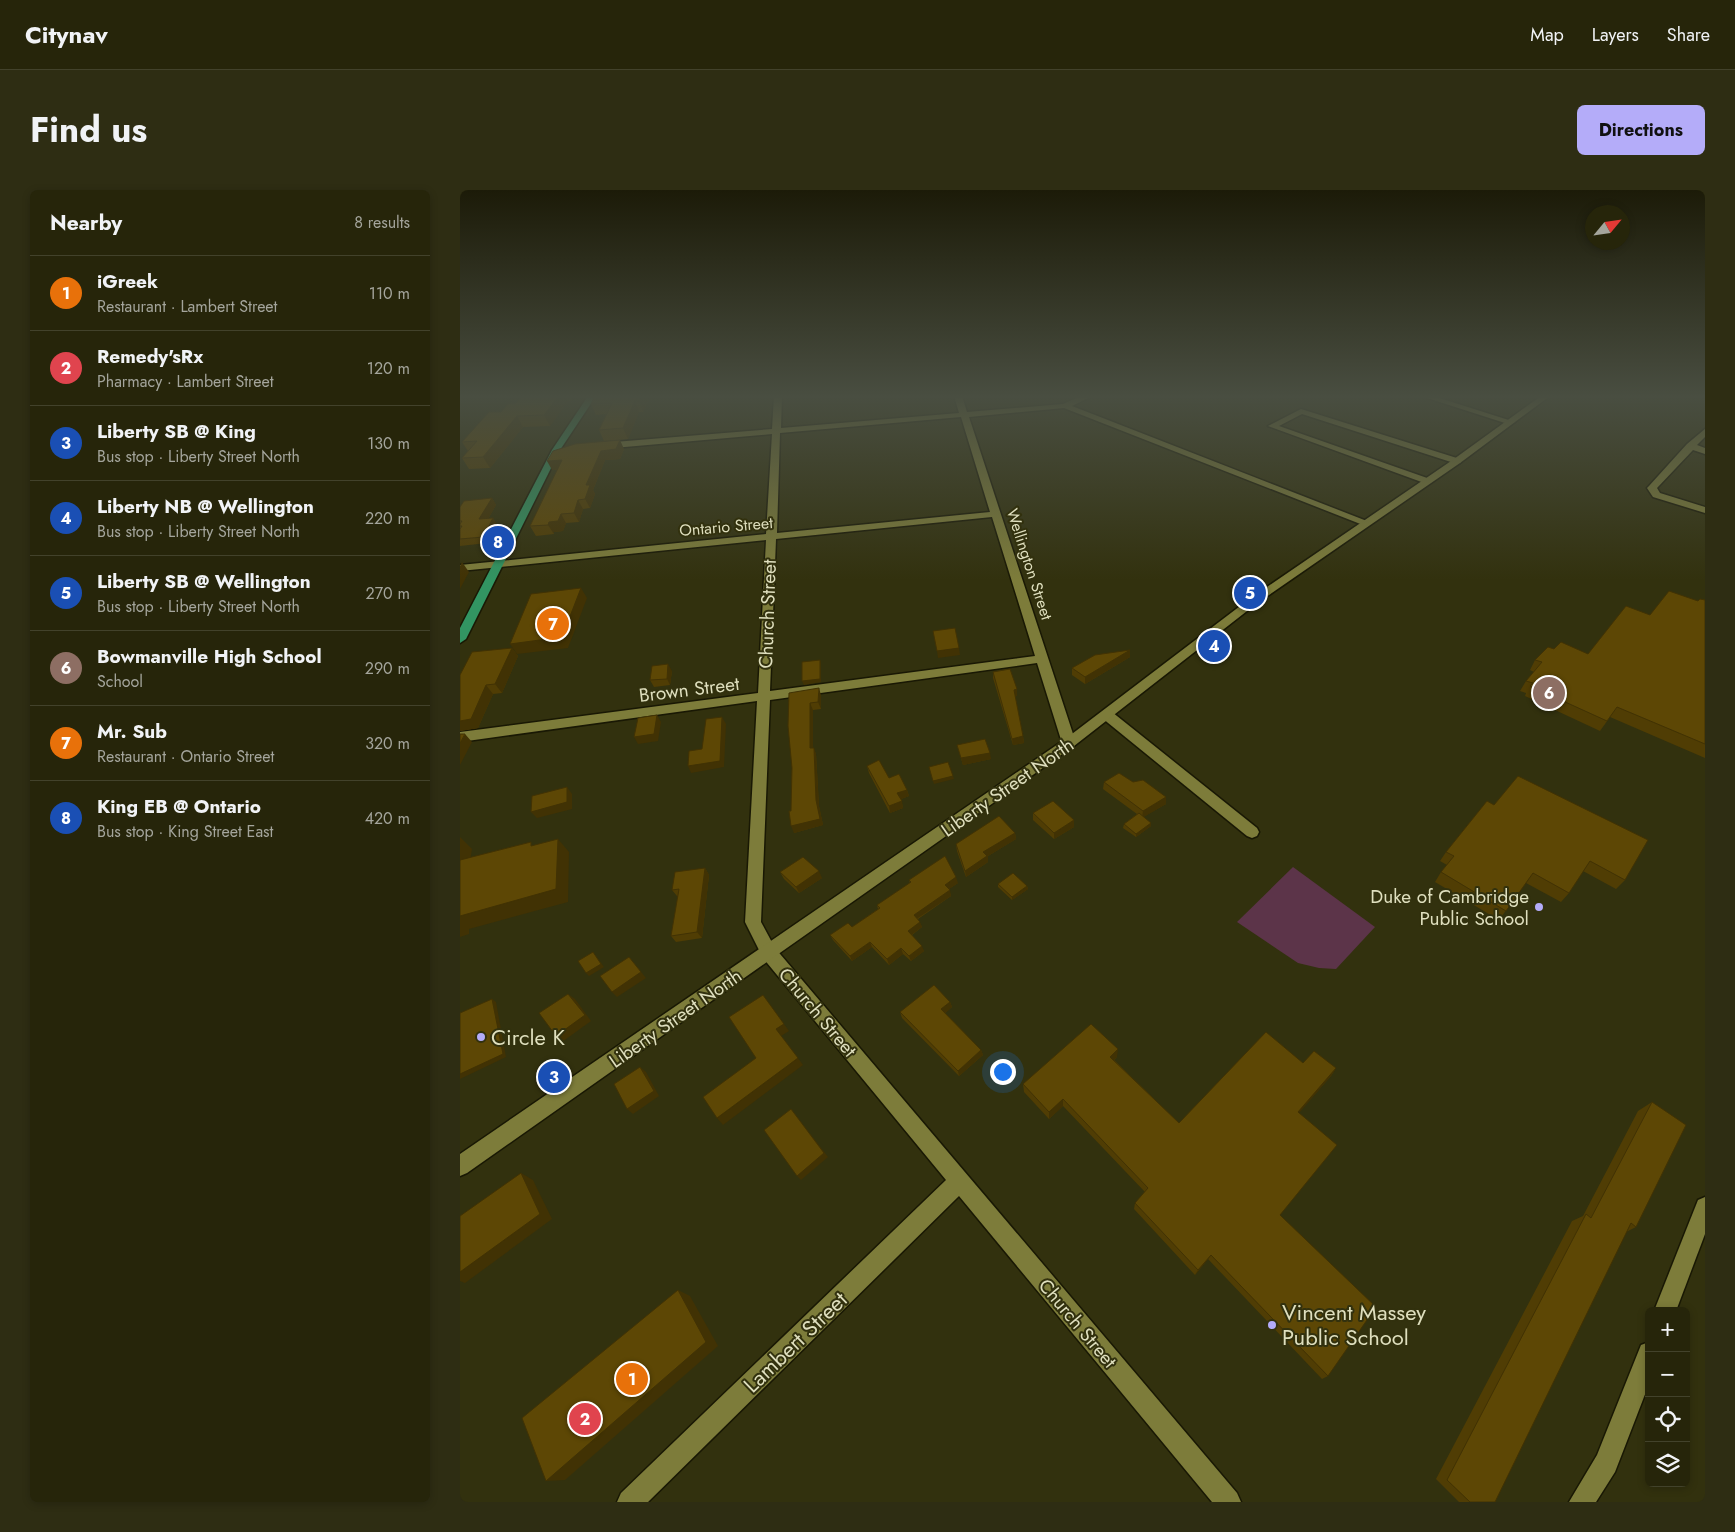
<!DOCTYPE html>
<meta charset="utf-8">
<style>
:root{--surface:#26250a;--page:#2e2d13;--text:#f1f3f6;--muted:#a4a59c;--line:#42422b;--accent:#b4acf9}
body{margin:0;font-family:Jost,sans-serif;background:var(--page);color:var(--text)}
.controls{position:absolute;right:15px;bottom:15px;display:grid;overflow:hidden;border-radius:8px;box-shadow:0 2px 8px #0003}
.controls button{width:45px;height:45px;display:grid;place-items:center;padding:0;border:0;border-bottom:1px solid var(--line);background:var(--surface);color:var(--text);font:25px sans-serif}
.compass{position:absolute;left:1125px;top:15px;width:45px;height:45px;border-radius:50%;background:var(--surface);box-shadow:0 2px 8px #0003;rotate:61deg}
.you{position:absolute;left:542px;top:881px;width:18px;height:18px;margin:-12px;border:4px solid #fff;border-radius:50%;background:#1a73e8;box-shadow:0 0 0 8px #1a73e833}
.badge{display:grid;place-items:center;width:32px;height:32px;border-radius:50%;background:var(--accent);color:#fff;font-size:16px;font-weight:700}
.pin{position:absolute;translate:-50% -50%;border:2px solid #fff;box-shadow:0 1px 5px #0006}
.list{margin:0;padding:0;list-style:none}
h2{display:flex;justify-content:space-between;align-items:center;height:65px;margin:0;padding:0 20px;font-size:21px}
h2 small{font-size:16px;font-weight:400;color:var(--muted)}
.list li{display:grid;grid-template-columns:32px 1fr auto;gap:15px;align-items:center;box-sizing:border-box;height:75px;padding:0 20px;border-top:1px solid var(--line)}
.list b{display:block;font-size:19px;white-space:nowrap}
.list p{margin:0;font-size:16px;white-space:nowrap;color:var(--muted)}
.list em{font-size:16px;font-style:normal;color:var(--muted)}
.icon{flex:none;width:28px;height:28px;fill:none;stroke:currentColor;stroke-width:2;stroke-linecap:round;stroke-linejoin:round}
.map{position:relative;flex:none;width:1245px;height:1312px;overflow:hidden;border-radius:8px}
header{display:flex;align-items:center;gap:30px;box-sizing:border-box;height:70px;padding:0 25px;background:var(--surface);border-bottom:1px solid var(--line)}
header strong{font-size:24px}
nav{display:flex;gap:28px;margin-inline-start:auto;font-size:18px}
.intro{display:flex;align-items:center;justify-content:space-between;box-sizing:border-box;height:120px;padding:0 30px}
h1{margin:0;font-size:35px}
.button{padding:12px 22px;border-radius:8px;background:var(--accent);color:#111;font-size:18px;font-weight:700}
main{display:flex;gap:30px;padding:0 30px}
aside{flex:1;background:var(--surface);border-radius:8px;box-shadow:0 2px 8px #0003}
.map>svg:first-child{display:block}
.green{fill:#5c3449}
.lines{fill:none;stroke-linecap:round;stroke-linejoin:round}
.street-casing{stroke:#191804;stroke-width:3}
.secondary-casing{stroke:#191804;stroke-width:3}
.primary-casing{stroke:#191804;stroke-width:3}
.street{fill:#7d7c3a;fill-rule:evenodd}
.secondary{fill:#7d7c3a;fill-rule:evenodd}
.primary{fill:#329562;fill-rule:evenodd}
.wall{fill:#503d04}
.shaded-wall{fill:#413204}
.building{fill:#5d4705;stroke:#413204}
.poi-dot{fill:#b4acf9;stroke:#32310e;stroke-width:2}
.labels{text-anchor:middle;stroke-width:4;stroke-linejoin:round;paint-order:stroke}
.far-street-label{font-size:16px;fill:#dfdfbe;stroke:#32310e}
.street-label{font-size:19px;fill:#dfdfbe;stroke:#32310e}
.poi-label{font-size:19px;fill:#dfdfbe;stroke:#32310e;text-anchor:end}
.near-poi-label{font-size:22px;fill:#dfdfbe;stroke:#32310e;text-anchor:start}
.near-street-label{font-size:22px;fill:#dfdfbe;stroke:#32310e}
</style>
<header>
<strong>Citynav</strong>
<nav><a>Map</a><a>Layers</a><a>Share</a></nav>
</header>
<div class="intro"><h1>Find us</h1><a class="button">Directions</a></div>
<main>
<aside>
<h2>Nearby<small>8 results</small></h2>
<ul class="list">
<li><span class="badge" style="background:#e8710a">1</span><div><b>iGreek</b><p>Restaurant · Lambert Street</p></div><em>110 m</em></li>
<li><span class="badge" style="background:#e0444e">2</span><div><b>Remedy'sRx</b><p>Pharmacy · Lambert Street</p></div><em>120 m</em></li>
<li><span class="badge" style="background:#1a4fb4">3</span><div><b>Liberty SB @ King</b><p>Bus stop · Liberty Street North</p></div><em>130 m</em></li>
<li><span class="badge" style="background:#1a4fb4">4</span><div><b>Liberty NB @ Wellington</b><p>Bus stop · Liberty Street North</p></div><em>220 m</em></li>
<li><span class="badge" style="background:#1a4fb4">5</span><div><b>Liberty SB @ Wellington</b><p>Bus stop · Liberty Street North</p></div><em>270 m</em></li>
<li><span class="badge" style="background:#8d6e63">6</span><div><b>Bowmanville High School</b><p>School</p></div><em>290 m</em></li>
<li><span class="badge" style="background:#e8710a">7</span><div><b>Mr. Sub</b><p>Restaurant · Ontario Street</p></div><em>320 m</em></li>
<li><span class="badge" style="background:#1a4fb4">8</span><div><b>King EB @ Ontario</b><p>Bus stop · King Street East</p></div><em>420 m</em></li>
</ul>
</aside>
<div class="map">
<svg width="1245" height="1312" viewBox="0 0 1245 1312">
<rect width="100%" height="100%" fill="#32310e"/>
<path class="green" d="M833,677L915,737L876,779L859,778L838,773L777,732Z"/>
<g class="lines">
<defs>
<g id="street">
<path d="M314,206H322L321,238L499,223L494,206H502L507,222L603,214L621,206H632L612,216L912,333L907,336L903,335L604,218L509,227L616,553L614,556H604L602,553L577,473L310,510L301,732L315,758L777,1303L781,1312H752L499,1006L188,1312H157L161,1303L486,990L303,768L285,732L297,511L0,552V542L298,503L306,350L0,381V375L306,344L312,244L142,259L138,256L142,253L312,239ZM501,227L530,322L317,343L320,243ZM532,327L575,466L310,501L316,349Z"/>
<path d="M961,206H973L1055,232L1048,234Z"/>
<path d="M841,219L1000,269L1001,271L1000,273H994L842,224L819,236L970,289V293L967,294L808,236Z"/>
<path d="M1245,239V247L1237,255L1245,258V264L1233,260L1197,298L1200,303L1245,317V323L1193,307L1187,298L1189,296L1227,254Z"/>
<path d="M647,521L652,522L797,638L799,642L797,646L792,648L787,646L642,528L641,525L642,522Z"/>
<path d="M1245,1007V1044L1216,1121H1194L1238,1010Z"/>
<path d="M1189,1152V1194L1155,1282L1136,1312H1109L1137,1265L1181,1155Z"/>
</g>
<path id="secondary" d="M1081,206H1090L1000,273L796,414L614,556L7,983L0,986V964L604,550L788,410L994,269Z"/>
<path id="primary" d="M128,206H136L100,260L6,449L0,453V438L92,260Z"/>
</defs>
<use href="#street" class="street-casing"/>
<use href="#secondary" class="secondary-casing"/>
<use href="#primary" class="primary-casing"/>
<use href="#street" class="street"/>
<use href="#secondary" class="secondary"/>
<use href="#primary" class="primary"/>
</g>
<g class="wall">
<path d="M62,206H115L112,211H108L90,236L63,237L30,278L9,279L2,268L8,261L2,252L56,213Z"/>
<path d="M135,206H191L183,222H179L168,249L144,251L139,240L146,224L136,225L131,214Z"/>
<path d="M164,259L160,269L145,270L133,300L135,304L130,318L123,319L119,332L106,333L103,341L94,342V344L76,346L70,336L97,280H92Z"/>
<path d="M32,308L36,315L28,329L33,328L37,335L27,353L0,356V317Z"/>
<path d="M1245,410V568L1150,527L1140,541L1065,506L1066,503L1060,501L1066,491L1074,482L1070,480L1075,470L1094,459L1128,464L1190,425Z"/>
<path d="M52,458L58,466L42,503L33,504L18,538L0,541V485Z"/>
<path d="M670,460V467L625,494L612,485V478Z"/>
<path d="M212,481L210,495L194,497L190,490Z"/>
<path d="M533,482L557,499V506H555L563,546L564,553L553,555L533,488Z"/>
<path d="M329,503L361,505V519L353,520V558L356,564L359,616L363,635L334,643L331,621L332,578Z"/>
<path d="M497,555L531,569L503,575Z"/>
<path d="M407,576L429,588L447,600L449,606L441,609L443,618L430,623L409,583Z"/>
<path d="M644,592L706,614L683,627L691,636L676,647L663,638L664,634L677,624L643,599Z"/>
<path d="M1027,611L1165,690L1156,699L1123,681L1109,703L1101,712L1066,693L1039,730L975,692L981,682L987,675L980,671L986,662Z"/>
<path d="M573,623L614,630V637L594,649L573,630Z"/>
<path d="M555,643L556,649L528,666V672L506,687L497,661L496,654Z"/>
<path d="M245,678L249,685L242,748L216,752L211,746L218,706H217L212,700Z"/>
<path d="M320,682L362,688L339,703L324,689Z"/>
<path d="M449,690L498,693L489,699L491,706L458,729L462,737L452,745L464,761L451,771L443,764L429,775L412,757L392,771L373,750L370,745L392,737L418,719L417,715L450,693Z"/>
<path d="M538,694L567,696L568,699L552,710L538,697Z"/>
<path d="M490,812L492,817L485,823L521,860L523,865L499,886L442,828L440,822Z"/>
<path d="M657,867L654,870L719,933L843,873L876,878L871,886L839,922L820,1025L868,1186L862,1189L748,1069L735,1085L674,1019L675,1013L685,1002L603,916L589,929L564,902L563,894Z"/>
<path d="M1192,912L1176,1037L1166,1042L1035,1312H999L976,1289L1112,1031L1123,1026L1178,921Z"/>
</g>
<g class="shaded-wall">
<path d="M99,206H106L108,211L90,236L84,225Z"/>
<path d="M109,206H115L112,211Z"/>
<path d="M181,206H191L183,222L179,211Z"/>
<path d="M175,211L179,222L168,249L163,238Z"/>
<path d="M57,226L63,237L30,278L23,267Z"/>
<path d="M160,250L164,259L160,269L145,270L133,300L135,304L130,318L125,309L126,295L141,261Z"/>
<path d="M102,270L107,279L92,280L87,271Z"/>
<path d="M32,308L36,315L24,336L19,329Z"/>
<path d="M118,310L123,319L119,332L114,323Z"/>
<path d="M101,324L106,333L103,341L94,342V344L88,335L89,332Z"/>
<path d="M33,328L37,335L27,353L23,347Z"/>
<path d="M2,372L9,382L0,399V376Z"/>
<path d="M121,398L127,408L108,458L57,464L50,454Z"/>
<path d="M52,458L58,466L42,503L35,494Z"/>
<path d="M499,458L500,465L478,468L477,461Z"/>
<path d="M670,460V467L625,494V487Z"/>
<path d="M360,470L361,473V492L344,495L342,491Z"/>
<path d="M208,474L212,481L210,495L207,489Z"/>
<path d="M26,495L33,504L18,538L0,541V531Z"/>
<path d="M359,498L361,505V519L358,512Z"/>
<path d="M557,499V506H554V500Z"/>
<path d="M350,513L353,520V565L350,558Z"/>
<path d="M197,525L201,532L198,551L178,554L174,547Z"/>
<path d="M262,527L266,534L264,577L231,583L228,576L260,571Z"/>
<path d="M5,544L12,552L0,575V553Z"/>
<path d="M563,546L564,553L553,555L552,549Z"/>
<path d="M354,558L356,564L359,616L363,635L334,643L331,636L356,610Z"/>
<path d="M530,563L531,569L503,575L501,568Z"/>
<path d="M493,586L494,589L474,594L473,591Z"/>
<path d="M107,597L112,604V619L77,628L71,622Z"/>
<path d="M447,600L449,606L439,610L437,603Z"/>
<path d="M706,607V614L682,628L683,621Z"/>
<path d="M442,611L443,618L430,623L429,616Z"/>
<path d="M614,630V637L594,649V643Z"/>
<path d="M691,633V636L676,647V644Z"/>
<path d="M555,643L556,649L528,666V672L506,687L505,681L523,662Z"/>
<path d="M0,647L12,659L8,684L0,676Z"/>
<path d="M98,649L109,662L108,712L9,739V744L0,747V726Z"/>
<path d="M245,678L249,685L242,748L237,742Z"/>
<path d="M359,681L362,688L339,703L336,697Z"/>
<path d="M496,687L498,693L486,701L485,695Z"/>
<path d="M567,696L568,699L552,710V707Z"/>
<path d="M490,700L491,706L455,730L454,725Z"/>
<path d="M460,732L462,737L450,746L448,741Z"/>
<path d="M410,752L412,757L392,771L390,766Z"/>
<path d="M462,756L464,761L451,771L449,766Z"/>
<path d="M441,758L443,764L429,775L427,769Z"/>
<path d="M133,762L144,777L129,786L126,783Z"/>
<path d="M169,767L186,788L157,807L152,802Z"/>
<path d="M108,804L115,809L131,831L102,852L96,846Z"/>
<path d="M32,809L36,812L46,867L0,889V884Z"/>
<path d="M490,812L492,817L483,825L481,819Z"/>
<path d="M324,834L329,841L321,846L316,839Z"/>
<path d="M658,859L657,867L649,874L650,867Z"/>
<path d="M521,860L523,865L499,886L498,881Z"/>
<path d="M338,868L343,875L263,935L257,928Z"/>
<path d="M180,877L186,882L199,906L173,924L167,919Z"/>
<path d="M876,878L871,886L834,929L838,922Z"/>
<path d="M603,909V916L589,929V922Z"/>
<path d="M331,919L368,967L341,990L337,986Z"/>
<path d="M61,983L73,990L92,1029L5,1093L0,1091V1082Z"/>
<path d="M751,1065L748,1069L735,1085L738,1080Z"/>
<path d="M218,1100L230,1106L258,1156L105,1290L86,1291Z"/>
</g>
<g class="building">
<path d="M62,206H99L84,225L57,226L23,267L2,268L17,251L2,252L29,222H41L48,214L56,213Z"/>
<path d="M135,206H181L179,211H175L163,238L139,240L152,213L131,214Z"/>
<path d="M160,250L156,259L141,261L126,295H130L125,309L118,310L114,323L101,324L98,331L89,332L88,335L70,336L102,270L87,271L93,261L115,254Z"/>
<path d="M32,308L19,329L33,328L23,347L0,349V339L2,336H0V334L2,331H0V317L4,311Z"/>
<path d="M121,398L102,447L50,454L71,404Z"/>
<path d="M1209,401L1238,411L1240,409L1245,410V554L1157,517L1147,531L1070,496L1073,493L1066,491L1082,472L1075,470L1088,457L1094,459L1101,452L1128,464L1166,416L1190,425Z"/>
<path d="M495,438L499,458L477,461L473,441Z"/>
<path d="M52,458L35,494L26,495L11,529L0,531V485L12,462Z"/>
<path d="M670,460L625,487L612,478L635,465Z"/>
<path d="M360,470V489L342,491V472Z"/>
<path d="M208,474L207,489L190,490L192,476Z"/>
<path d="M550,479L557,499L554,500L563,546L552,549L533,482Z"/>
<path d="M359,498L358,512L350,513V558H354L356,610L360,629L331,636L329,621H331L332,578L328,536L329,503Z"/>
<path d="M197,525L194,544L174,547L178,528Z"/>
<path d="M262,527L260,571L228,576L229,561L242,559L246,529Z"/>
<path d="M0,544H5L0,553Z"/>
<path d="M525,549L530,563L501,568L497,555Z"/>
<path d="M419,570L429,588L439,584L447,600L437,603L442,611L429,616L407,576Z"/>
<path d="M488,572L493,586L473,591L469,577Z"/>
<path d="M659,583L673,592L683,590L706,607L683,621L644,592Z"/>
<path d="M1058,586L1188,650L1165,690L1130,671L1109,703L1073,683L1046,721L981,682L994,666L986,662L1027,611L1034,615Z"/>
<path d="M107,597V612L71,622L72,606Z"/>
<path d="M593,611L614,630L594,643L573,623Z"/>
<path d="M679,623L691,633L676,644L664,634Z"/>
<path d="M539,626L555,643L523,662L527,666L505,681L496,654Z"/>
<path d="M98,649L96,699L0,726V670L71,652V656Z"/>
<path d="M485,666L496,687L485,695L490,700L454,725L460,732L448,741L462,756L449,766L441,758L427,769L410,752L390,766L370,745L388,733L392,737L420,718L417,715L451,692L449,690Z"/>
<path d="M343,667L359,681L336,697L320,682Z"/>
<path d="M245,678L237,742L211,746L219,699L212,700L215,682Z"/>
<path d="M553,683L567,696L552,707L538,694Z"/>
<path d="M133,762L141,774L126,783L118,771Z"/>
<path d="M169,767L181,782L152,802L140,786Z"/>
<path d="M474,795L490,812L481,819L521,860L498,881L440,822Z"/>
<path d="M108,804L125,825L96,846L79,823Z"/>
<path d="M303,805L324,834L316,839L338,868L257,928L243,907L296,868L269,827Z"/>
<path d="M32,809L43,864L0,884V823Z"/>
<path d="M631,834L658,859L650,867L719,933L806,842L843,873L854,861L876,878L838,922L877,955L820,1025L916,1117L868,1186L751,1065L738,1080L675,1013L688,998L603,909L589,922L563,894Z"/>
<path d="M180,877L194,901L167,919L154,894Z"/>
<path d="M1192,912L1226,935L1176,1037L1171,1033L1035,1312H1010L987,1290L1126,1024L1131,1028Z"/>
<path d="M331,919L364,963L337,986L304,940Z"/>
<path d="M61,983L80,1024L0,1082V1026Z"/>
<path d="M218,1100L246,1152L86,1291L62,1228Z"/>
</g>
<linearGradient id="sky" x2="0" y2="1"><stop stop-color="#1c1b08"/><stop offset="0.53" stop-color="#494e41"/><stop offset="1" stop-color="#494e41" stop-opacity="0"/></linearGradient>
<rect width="1245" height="390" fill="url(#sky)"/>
<g class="poi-dot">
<circle cx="1079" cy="717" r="5"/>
<circle cx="21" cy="847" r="5"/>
<circle cx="812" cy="1135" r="5"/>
</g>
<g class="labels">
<g class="far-street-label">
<text transform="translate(266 336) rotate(-5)" y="6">Ontario Street</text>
<text transform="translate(570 374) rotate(72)" y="6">Wellington Street</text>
</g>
<g class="street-label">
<text transform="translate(307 424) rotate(-88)" y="7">Church Street</text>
<text transform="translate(229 499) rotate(-7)" y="7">Brown Street</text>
<text transform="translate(547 597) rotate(-35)" y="7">Liberty Street North</text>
<text transform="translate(358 822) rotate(50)" y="7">Church Street</text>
<text transform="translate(215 828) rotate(-35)" y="7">Liberty Street North</text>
<text transform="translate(618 1133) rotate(50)" y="7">Church Street</text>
</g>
<g class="poi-label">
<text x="1069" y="713">Duke of Cambridge<tspan x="1069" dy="22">Public School</tspan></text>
</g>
<g class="near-poi-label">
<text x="31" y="855">Circle K</text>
<text x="822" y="1130">Vincent Massey<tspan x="822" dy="25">Public School</tspan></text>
</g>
<g class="near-street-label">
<text transform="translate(335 1152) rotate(-44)" y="8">Lambert Street</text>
</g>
</g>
</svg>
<div class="controls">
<button>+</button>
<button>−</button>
<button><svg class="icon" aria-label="locate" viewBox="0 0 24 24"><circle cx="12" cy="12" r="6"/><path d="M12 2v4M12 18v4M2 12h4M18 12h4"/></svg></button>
<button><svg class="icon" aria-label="layers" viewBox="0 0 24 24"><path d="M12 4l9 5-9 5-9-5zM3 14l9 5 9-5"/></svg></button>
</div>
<svg class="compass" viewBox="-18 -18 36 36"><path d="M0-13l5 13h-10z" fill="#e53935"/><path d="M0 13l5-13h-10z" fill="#a4a59c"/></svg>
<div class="you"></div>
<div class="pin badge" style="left:172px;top:1189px;background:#e8710a">1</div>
<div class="pin badge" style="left:125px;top:1229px;background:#e0444e">2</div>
<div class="pin badge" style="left:94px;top:887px;background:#1a4fb4">3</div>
<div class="pin badge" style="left:754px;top:456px;background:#1a4fb4">4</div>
<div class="pin badge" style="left:790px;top:403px;background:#1a4fb4">5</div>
<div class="pin badge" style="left:1089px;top:503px;background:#8d6e63">6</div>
<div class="pin badge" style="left:93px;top:434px;background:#e8710a">7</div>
<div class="pin badge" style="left:38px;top:352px;background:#1a4fb4">8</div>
</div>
</main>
